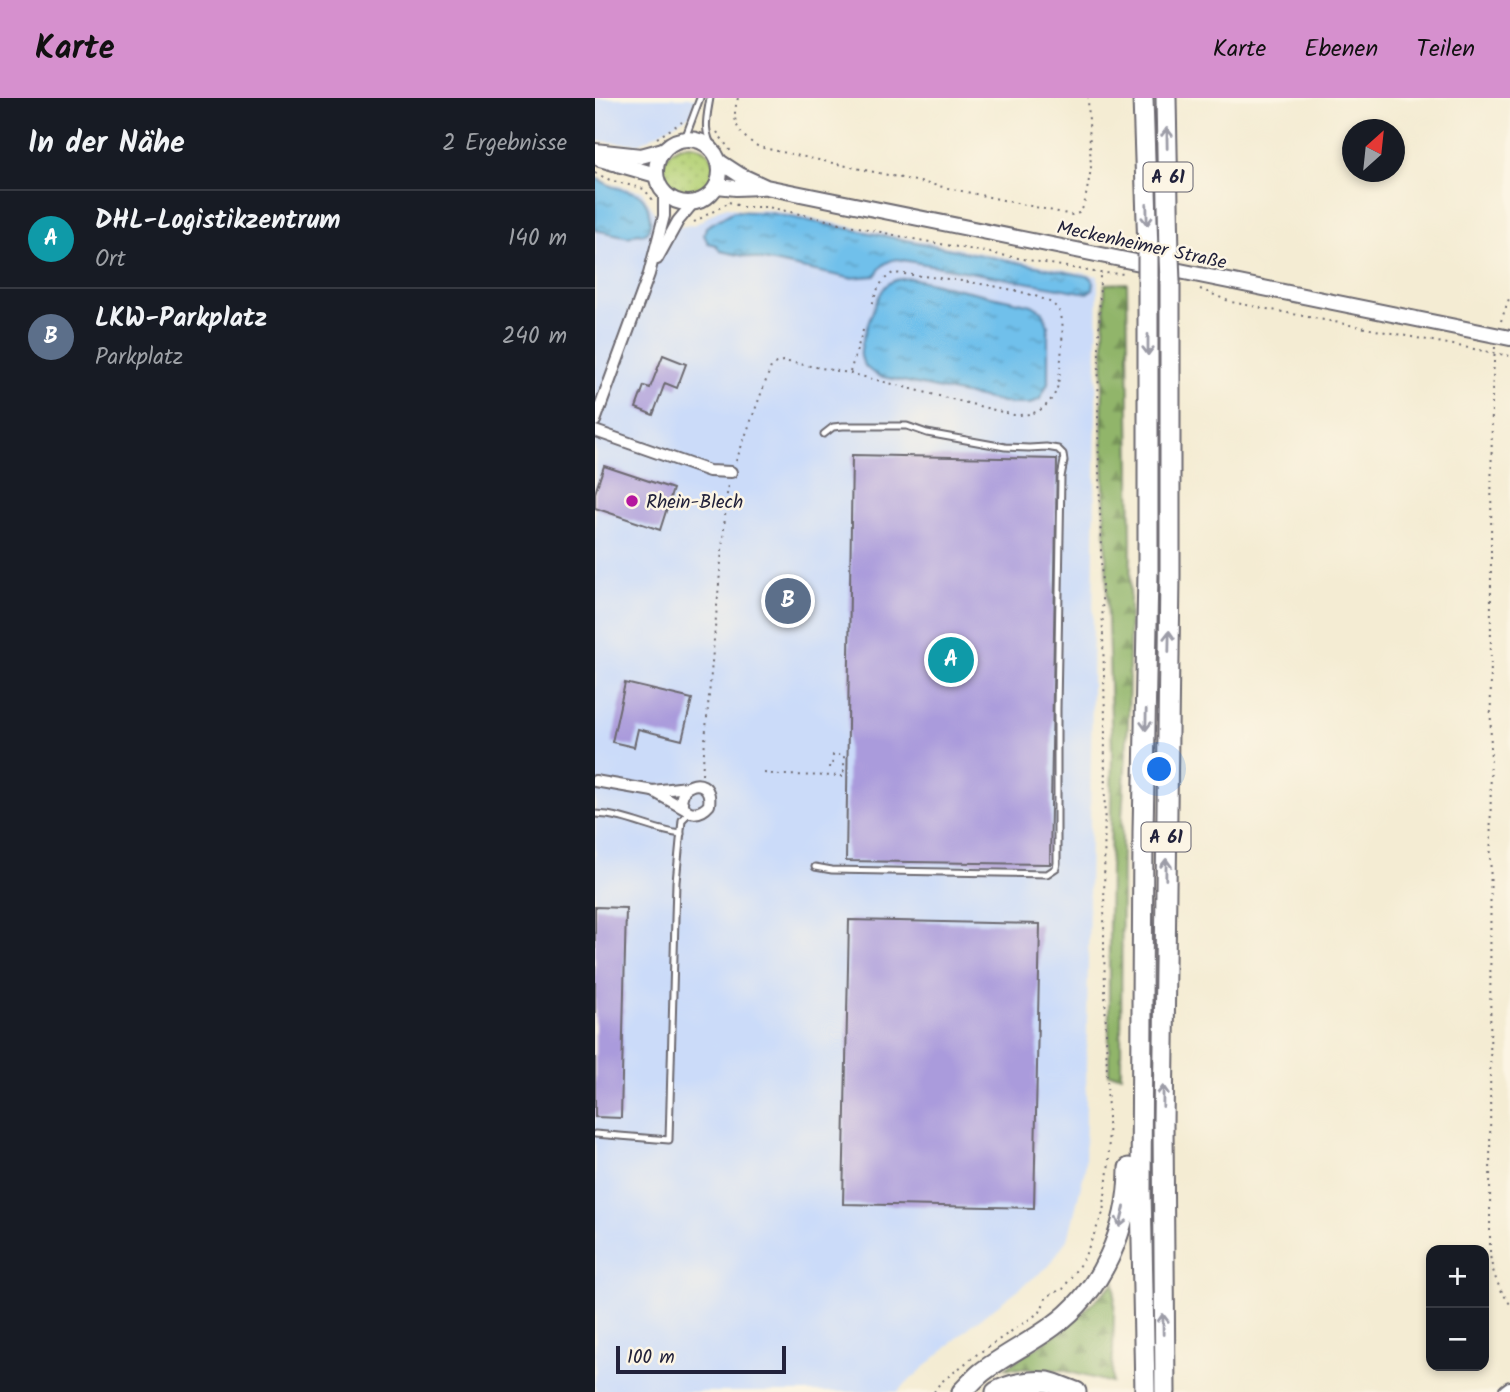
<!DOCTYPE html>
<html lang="de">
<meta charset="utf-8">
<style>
:root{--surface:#171b24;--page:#20242c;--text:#f1f3f6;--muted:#9ea1a6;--line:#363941;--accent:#d690ce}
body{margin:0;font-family:Kalam,sans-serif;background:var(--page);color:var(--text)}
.controls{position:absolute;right:21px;bottom:21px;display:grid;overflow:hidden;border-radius:14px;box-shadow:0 4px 10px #0003}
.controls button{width:63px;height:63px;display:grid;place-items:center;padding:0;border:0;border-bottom:2px solid var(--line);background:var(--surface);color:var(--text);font:35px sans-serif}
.compass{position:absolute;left:747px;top:21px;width:63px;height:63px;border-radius:50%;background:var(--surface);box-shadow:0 4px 10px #0003;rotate:27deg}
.scale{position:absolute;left:21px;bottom:18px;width:170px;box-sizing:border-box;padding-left:7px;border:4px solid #22223b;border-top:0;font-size:19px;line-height:24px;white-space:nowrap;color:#22223b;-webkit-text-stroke:5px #fcf5e5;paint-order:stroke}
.you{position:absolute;left:565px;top:672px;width:24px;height:24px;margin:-18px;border:5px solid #fff;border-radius:50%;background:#1a73e8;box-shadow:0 0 0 10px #1a73e833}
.badge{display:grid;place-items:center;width:46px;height:46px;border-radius:50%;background:var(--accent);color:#fff;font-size:23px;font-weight:700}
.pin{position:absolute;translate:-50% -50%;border:4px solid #fff;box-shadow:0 2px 7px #0006}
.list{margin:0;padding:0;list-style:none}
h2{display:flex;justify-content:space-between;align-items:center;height:91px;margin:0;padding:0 28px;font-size:30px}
h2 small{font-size:23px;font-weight:400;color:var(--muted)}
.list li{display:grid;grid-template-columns:46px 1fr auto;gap:21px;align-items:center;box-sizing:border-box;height:98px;padding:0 28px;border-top:2px solid var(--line)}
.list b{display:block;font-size:26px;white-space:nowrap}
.list p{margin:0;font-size:23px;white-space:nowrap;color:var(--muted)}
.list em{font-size:23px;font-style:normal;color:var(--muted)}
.map{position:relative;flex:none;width:915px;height:1294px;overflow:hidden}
header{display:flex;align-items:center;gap:42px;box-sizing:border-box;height:98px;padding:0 35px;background:var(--accent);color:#111}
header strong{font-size:33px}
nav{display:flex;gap:38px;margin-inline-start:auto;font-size:24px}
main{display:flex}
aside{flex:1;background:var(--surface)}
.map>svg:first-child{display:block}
.built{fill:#cbdbf9}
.grass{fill:url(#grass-dots);stroke:#6c7a5a;stroke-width:2}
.forest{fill:url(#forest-firs);stroke:#5a6c52;stroke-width:2}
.water{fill:url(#water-ripples);stroke:#497193;stroke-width:2}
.building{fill:#aa9bdc}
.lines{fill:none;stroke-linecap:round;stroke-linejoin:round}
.service-casing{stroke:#6c6970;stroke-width:9}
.minor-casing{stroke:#6c6970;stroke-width:14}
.secondary-casing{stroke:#6c6970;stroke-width:18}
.motorway-casing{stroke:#6c6970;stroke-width:23}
.path{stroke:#6c6970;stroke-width:2;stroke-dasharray:2 5;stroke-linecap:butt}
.service{stroke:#fff;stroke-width:5}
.minor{stroke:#fff;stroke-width:10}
.secondary{stroke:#fff;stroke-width:14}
.motorway{stroke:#fff;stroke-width:19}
.motorway-bridge-casing{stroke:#6c6970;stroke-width:23;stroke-linecap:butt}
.motorway-bridge{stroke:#fff;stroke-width:19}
.oneway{stroke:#9c9ca7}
.poi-dot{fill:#b5179e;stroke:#fcf5e5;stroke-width:2.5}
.labels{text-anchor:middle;stroke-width:5;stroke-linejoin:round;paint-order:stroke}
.shield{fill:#fcf5e5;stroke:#63616e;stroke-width:2}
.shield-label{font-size:18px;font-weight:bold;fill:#22223b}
.street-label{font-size:19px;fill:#22223b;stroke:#fcf5e5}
.poi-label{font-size:19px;fill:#22223b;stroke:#fcf5e5;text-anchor:start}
</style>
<header>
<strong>Karte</strong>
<nav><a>Karte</a><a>Ebenen</a><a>Teilen</a></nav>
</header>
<main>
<aside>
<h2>In der Nähe<small>2 Ergebnisse</small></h2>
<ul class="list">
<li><span class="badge" style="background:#0f9aa8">A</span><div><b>DHL-Logistikzentrum</b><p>Ort</p></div><em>140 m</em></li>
<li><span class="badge" style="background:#5c6f8a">B</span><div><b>LKW-Parkplatz</b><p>Parkplatz</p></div><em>240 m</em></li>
</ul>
</aside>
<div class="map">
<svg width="915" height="1294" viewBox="0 0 915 1294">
<defs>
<pattern id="grass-dots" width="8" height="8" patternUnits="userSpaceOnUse" patternTransform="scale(1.75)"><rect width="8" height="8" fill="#b7d37a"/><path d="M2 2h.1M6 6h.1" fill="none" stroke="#9db56a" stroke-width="1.8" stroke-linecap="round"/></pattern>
<pattern id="forest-firs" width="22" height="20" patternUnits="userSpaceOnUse" patternTransform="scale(1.75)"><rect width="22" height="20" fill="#91b56a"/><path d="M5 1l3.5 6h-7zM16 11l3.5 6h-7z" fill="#769358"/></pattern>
<pattern id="water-ripples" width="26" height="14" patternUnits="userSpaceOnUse" patternTransform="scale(1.75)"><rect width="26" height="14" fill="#70c0eb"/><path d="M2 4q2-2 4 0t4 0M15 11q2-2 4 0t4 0" fill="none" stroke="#5c9cc0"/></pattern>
</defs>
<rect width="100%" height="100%" fill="#fcf5e5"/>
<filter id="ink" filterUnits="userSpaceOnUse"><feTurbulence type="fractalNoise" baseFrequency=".0143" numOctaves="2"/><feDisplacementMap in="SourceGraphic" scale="14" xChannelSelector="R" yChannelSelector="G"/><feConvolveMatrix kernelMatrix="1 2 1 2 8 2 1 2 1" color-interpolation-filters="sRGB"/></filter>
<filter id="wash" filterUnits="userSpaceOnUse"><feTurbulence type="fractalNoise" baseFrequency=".00686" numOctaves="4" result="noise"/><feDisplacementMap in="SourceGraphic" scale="28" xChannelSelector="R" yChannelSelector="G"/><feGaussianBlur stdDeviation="1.57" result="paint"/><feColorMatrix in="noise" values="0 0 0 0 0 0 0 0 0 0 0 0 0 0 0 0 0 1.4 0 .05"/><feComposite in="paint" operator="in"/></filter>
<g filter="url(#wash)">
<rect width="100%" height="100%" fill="#f4ecd3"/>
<g class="built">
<path d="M0,0H102L97,16L44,46L0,43Z"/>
<path d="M0,78L16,86L47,93L62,119L85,129L101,126L123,112L133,109L147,112H174L503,178L490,1071L474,1138L454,1168L378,1226L305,1291L304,1294H0Z"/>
</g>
<circle class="grass" cx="94" cy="74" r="27"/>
<g class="forest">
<path d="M532,185L536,441L533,626L527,719L526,977L514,976V830L517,652L507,328L510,186Z"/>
<path d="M520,1184L517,1285L467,1272L410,1270L472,1229Z"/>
</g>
<g class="water">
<path d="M0,80C5,82 10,85 16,88C35,95 50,90 54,115C56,124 56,130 49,136L42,135L34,139L0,132Z"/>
<path d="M139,113L175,115L496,179L499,184L498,191L492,195L302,161C291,163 286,168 280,178L254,180L125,153L121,147L113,145L109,137L111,129Z"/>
<path d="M314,180L437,207L448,214L453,228V285L445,301L435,306H417L284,278C276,274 268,269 266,258C264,247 283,193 293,186C300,181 306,181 314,180Z"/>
</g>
<g id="blocks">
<g class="building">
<path d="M68,257L91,266L82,290L70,285L58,317L41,310L49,288L55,290Z"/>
<path d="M257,357L462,361L455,766L251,763Z"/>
<path d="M9,368L78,391L65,432L0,410V395Z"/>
<path d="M30,585L97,601L87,642L43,631L39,649L17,644Z"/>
<path d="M0,809L31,810L26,1020L0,1019Z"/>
<path d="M254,822L445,826L439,1110L248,1106Z"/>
</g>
</g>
</g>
<g filter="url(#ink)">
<use href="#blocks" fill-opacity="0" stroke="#6c6970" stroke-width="2"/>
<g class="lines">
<defs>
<g id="service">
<path d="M115,0C111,23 108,32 119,53"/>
<path d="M87,41L92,35L105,0"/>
<path d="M0,716C33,717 55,732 86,736"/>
<path d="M220,769L237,772L452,776L461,770L462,765V611L466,379L469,363L468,356L463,351L451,349L434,350L410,349L332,335L312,328H248L238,329L229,336"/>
<path d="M0,1036L74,1042L81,784L87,722L95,714"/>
</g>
<g id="minor">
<path d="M62,161L83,123L98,105"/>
<path d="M0,323L54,176L69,118V96"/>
<path d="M0,333L114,373L136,374"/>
<path d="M0,683L58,693L92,689"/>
<path d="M58,693L95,714C103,716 109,713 114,707C117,688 103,680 89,692L86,702L90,711"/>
</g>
<g id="secondary">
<circle cx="93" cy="73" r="32"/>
<path d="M0,53L46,58L68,52"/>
<path d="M5,61L61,77"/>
<path d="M125,64L145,77L171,89L915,240"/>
<path d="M122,88L141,90L166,89"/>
<path d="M911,1294L915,1291"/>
</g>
<g id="motorway">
<path d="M548,0L553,153"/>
<path d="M571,0L574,158"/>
<path d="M367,1294C373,1288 379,1281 386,1275C408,1258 435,1245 458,1228C507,1193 534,1130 534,1070"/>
<path d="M401,1294C414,1286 437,1282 453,1284C462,1286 472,1291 481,1294"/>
<path d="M550,1294L546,1093L548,734L553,475V179"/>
<path d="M570,1294L568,1026L575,478V184"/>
</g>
</defs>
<use href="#service" class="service-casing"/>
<use href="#minor" class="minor-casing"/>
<use href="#secondary" class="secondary-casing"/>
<use href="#motorway" class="motorway-casing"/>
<g class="path">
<path d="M143,0C135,24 143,37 164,49L477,117L484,115L489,108L496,71L493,0"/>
<path d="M122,34L137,55"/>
<path d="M62,40L87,24"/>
<path d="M0,75L15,82L49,91L58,102"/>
<path d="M134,104L147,109H173L313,140L505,175L532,176"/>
<path d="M99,124L133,105"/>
<path d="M605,191L636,204L915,258"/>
<path d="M906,223L915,198"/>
<path d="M900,249L897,294L896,448L895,1157C898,1177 903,1189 915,1206"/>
<path d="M255,274L269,229"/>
<path d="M141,363L176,269L181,265L188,263L254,275L419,317C433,317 444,316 453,305C458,300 462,293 463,286C465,277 469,231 467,222C466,217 464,211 460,208C440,189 329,178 298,175C284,183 281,194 277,208"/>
<path d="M169,675L185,677L249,678V657H238L237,669H229"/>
<path d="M107,676L133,385"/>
<path d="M339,1294L345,1285L381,1257L445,1214L452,1198L468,1191L489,1160L508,1115L514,1064L509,848L510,621L503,327L505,175"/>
</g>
<use href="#service" class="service"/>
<use href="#minor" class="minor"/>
<use href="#secondary" class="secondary"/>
<use href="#motorway" class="motorway"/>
<defs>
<g id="motorway-bridge">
<path d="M553,153V179"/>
<path d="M574,158L575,184"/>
</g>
</defs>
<use href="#motorway-bridge" class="motorway-bridge-casing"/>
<use href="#motorway-bridge" class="motorway-bridge"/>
</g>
<defs><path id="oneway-shaft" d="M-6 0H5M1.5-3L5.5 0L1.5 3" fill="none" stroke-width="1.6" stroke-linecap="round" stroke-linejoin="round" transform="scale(1.75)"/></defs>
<g class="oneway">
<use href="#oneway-shaft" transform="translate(572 40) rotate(-91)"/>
<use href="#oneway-shaft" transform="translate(552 117) rotate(89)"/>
<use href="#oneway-shaft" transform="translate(553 247) rotate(90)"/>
<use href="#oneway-shaft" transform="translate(574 543) rotate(-89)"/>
<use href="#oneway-shaft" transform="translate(551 622) rotate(91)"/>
<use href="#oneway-shaft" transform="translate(571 771) rotate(-89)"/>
<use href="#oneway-shaft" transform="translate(568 998) rotate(-89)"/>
<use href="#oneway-shaft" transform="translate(527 1119) rotate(104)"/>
<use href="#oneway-shaft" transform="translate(568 1226) rotate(-91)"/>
</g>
</g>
<circle class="poi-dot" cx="37" cy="403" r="7"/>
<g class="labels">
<g class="shield">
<rect x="548.5" y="64.5" width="49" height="29" rx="5"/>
<rect x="546.5" y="724.5" width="49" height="29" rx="5"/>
</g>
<g class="shield-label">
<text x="573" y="85">A 61</text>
<text x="571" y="745">A 61</text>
</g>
<g class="street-label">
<text transform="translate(547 146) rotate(12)" y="7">Meckenheimer Straße</text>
</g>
<g class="poi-label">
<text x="51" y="410">Rhein-Blech</text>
</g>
</g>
</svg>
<div class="controls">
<button>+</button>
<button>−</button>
</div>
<svg class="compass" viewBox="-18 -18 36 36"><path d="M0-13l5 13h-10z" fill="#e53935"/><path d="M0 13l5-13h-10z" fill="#9ea1a6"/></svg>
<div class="scale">100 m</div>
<div class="you"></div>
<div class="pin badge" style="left:356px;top:562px;background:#0f9aa8">A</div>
<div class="pin badge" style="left:193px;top:503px;background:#5c6f8a">B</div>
</div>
</main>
